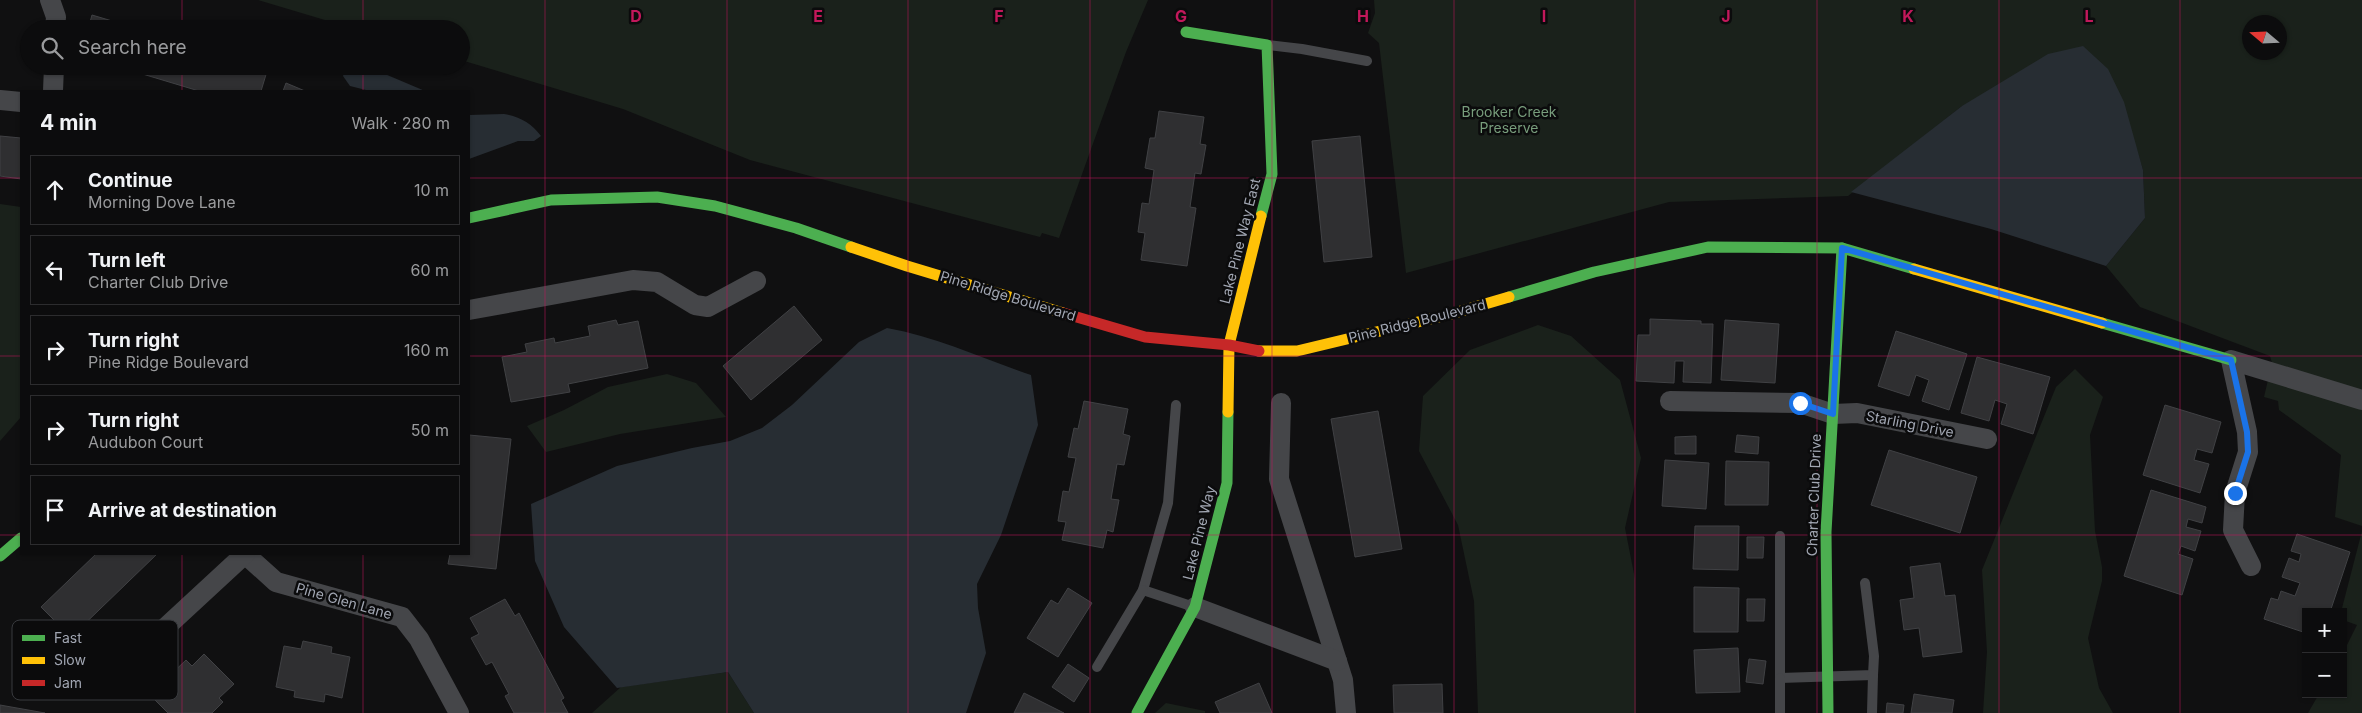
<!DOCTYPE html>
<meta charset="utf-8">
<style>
:root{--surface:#0c0c0d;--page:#151516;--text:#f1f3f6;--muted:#9a9b9d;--line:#2c2c2e}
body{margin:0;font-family:Inter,sans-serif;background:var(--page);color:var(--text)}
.controls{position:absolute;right:15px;bottom:15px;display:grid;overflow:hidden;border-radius:0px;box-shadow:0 1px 4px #0004}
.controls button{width:45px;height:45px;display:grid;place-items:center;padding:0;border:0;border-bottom:1px solid var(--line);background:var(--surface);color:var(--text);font:25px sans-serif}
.compass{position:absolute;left:2242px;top:15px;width:45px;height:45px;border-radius:50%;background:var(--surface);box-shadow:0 1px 4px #0004;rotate:289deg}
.stop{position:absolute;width:15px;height:15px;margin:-11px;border:4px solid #1a73e8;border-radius:50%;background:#fff}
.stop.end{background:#1a73e8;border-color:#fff;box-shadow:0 1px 5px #0008}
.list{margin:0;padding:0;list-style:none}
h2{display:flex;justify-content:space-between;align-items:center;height:65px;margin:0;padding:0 20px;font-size:21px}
h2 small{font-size:16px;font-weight:400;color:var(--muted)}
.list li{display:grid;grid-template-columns:32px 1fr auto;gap:15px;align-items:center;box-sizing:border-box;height:70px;margin:0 10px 10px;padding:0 10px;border:1px solid var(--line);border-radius:0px}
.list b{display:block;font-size:19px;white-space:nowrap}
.list p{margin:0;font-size:16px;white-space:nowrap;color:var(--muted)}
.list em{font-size:16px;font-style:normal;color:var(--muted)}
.icon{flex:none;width:28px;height:28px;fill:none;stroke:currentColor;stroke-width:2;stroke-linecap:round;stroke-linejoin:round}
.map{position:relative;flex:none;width:2362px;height:713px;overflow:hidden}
.search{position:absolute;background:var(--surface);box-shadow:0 1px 4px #0004;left:20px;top:20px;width:450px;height:55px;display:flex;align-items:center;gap:12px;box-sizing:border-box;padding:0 18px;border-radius:28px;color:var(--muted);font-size:19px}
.panel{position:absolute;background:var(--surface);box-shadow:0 1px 4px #0004;left:20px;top:90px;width:450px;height:465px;border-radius:0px}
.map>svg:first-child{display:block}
.green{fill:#1a211b;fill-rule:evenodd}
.water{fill:#272d33}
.building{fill:#2f2f31;stroke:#404144}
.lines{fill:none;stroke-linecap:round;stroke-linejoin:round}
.lane{stroke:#454649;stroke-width:10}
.street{stroke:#454649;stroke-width:20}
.fast{stroke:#4caf50;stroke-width:11}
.slow{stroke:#ffc107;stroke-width:11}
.jam{stroke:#c62828;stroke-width:11}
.route{stroke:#1a73e8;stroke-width:6}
.grid{fill:none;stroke:#c2185b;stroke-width:1;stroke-opacity:0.55}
.labels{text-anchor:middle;stroke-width:5;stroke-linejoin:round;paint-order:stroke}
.park-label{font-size:14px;fill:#789d7c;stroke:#0b0b0c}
.street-label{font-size:14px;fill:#a1a6b2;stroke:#0b0b0c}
.key{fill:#0b0b0c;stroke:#383a3e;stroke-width:1}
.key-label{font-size:14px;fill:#a1a6b2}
.grid-label{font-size:16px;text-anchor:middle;font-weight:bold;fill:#c2185b;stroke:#0b0b0c;stroke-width:5;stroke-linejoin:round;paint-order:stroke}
</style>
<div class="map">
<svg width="2362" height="713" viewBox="0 0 2362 713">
<rect width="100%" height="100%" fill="#101011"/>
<g class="green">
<path d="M258,0H1148L1126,52L1059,238L1042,233L1040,237L750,160L623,109L461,60V29H355Z"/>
<path d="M1374,0H2362V526L2335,517L2341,455L2279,410L2278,401L2264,397L2272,363L2270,356L2140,307L2106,266L2145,218L2143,170L2137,150L1962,106L1848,196L1669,202L1406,273L1379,43L1368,33L1375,13ZM2250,22H2280V52H2250Z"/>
<path d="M0,204L21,207V417L0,441Z"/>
<path d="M1538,325L1571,336L1620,380L1641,458L1625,528L1635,579L1636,713H1478L1474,601L1458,525L1419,451L1423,396L1470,350Z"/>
<path d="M2075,369L2103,397L2090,435L2095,531L2102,567V581L2088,638L2099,688L2113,713H1983L1987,652L1982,570L2056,387Z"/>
<path d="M667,374L696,383L726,417L620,434L546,452L527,426L564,410L608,387Z"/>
<path d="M2362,531V713H2308L2319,694H2343V653L2357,625L2343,620V612H2341Z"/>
<path d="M728,672L754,713H592L621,687Z"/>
<path d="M1166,703L1205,711V713H1155Z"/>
</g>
<g class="water">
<path d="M2083,46L2108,69L2124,102L2143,170L2145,218L2106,266L1991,229L1851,192L1962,106L2048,54Z"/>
<path d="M347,66H366L425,91H370L350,86L343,76Z"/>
<path d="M504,114C520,117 531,123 541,136L534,141H518L469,159V115Z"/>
<path d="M887,328C938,337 983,359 1031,375L1038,425L1001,535L977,584L978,608L986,653L966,713H754L728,672L617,688L564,627L535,561L531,504L617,466L692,448L730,441L762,428L792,405L859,342Z"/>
</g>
<g class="building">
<path d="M92,15L139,29H88Z"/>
<path d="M116,66H263L268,68L261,91H199Z"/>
<path d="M286,83L305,91H283Z"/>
<path d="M1159,111L1204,117L1200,144L1206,145L1201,174L1195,173L1190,207L1196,208L1187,266L1141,260L1145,233L1138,232L1142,203L1149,204L1154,170L1145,168L1150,138H1155Z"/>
<path d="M0,136L21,138V179L0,176Z"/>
<path d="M1360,136L1372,257L1324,262L1312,141Z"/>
<path d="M794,306L822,340L751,400L723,366Z"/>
<path d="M1650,319L1701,321V324H1713L1711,383L1683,382L1684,361H1675L1674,383L1636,381L1638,335H1650Z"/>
<path d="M616,320L618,325L638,321L648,368L568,384L570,392L511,402L502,357L527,352L525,344L554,338L555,343L590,336L588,326Z"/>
<path d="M1725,320L1779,324L1775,383L1721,380Z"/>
<path d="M1896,331L1967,354L1949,410L1922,401L1929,380L1916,375L1909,396L1878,386Z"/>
<path d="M1977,357L2050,377L2033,434L2001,424L2007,404L1995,400L1989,421L1961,413Z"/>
<path d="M1084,401L1128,409L1123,434L1130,436L1124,465L1117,464L1111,499L1119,500L1113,532L1107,530L1103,548L1062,540L1066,522L1058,521L1063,491L1069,492L1076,458L1068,457L1074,428L1078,429Z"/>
<path d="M2165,405L2221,422L2212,453L2197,449L2194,460L2209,464L2200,493L2143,475Z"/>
<path d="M1378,411L1402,549L1355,557L1331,419Z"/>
<path d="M469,435L511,439L496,569L448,564L450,554H469Z"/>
<path d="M1737,435L1759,437L1758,454L1735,452Z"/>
<path d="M1696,436V454H1675V437Z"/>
<path d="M1889,450L1977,477L1960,533L1871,505Z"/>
<path d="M1665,460L1709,463L1706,509L1662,506Z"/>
<path d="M1726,461L1769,462L1768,505H1725Z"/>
<path d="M2151,490L2206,507L2202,523L2188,519L2186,527L2201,531L2195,551L2181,546L2178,554L2193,559L2182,595L2124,576Z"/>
<path d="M1695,526H1739L1738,570L1693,569Z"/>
<path d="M2297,534L2350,552L2330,612H2306V633L2264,619L2271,598L2278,600L2281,591L2295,596L2300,583L2282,577L2289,558L2299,562L2301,554L2291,551Z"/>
<path d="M1747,537H1764L1763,558H1747Z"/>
<path d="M96,554H157L71,637L41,607Z"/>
<path d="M1940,563L1945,596L1955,595L1962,652L1923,657L1919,628L1904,630L1900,600L1914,598L1910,567Z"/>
<path d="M1694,587L1739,588L1738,632H1694Z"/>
<path d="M1068,588L1092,603L1058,657L1027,638L1051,600L1058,604Z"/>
<path d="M505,599L515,616L519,613L564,698L561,700L568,713H514L505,696L509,694L492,662L486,665L471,638L479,634L470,618Z"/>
<path d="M1747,599H1765L1764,621H1747Z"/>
<path d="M303,641L332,647L331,653L350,657L342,698L325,694L324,702L294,697L295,691L276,687L284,646L301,649Z"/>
<path d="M1738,648L1740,692L1696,693L1694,650Z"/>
<path d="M204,654L234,684L219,698L223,702L212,713H168L154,699L168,686L164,681L186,660L192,666Z"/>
<path d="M1749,659L1766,661L1763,684L1746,682Z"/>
<path d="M1068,664L1089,678L1074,702L1052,687Z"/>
<path d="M1259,683L1272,713H1220L1215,702Z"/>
<path d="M1442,684L1443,713H1394L1393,685Z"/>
<path d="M1024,693L1064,713H1014Z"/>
<path d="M1914,694L1954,700L1952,713H1911Z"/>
<path d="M1887,703L1904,705L1903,713H1886Z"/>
<path d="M0,705L45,713H0Z"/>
</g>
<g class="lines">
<g class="lane">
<path d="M1268,45L1302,49L1367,61"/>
<path d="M1176,405L1168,503L1143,590L1194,607"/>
<path d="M1780,536V678L1873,675L1874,656L1865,583"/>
<path d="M1097,667L1143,590"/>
<path d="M1780,678V713"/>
<path d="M1872,713L1873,675"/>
</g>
<g class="street">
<path d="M50,0L56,17L55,29"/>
<path d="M53,91L54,66"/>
<path d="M0,100L21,102"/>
<path d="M469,310L633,280L657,282L695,305L708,307L756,281"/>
<path d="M1670,401L1800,403L1833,414L1857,413L1987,439"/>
<path d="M1281,403L1279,479L1343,680L1346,713"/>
<path d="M245,554L276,582L402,617L419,639L459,713"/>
<path d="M2251,566L2233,530L2235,493L2248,452L2247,432L2231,360L2362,400"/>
<path d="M1195,607L1337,661"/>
<path d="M126,664L245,554"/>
</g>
<g class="fast">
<path d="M1186,32L1267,45L1272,174L1261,216"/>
<path d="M469,218L551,200L657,197L715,206L796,228L851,247"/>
<path d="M1509,297L1594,272L1708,247L1842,248L1914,269"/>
<path d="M2102,323L2231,360"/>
<path d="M0,556L21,538"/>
<path d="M1137,713L1195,607L1227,483L1228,412"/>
<path d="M1828,713L1826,532L1842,248"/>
</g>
<g class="slow">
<path d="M851,247L907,266L1063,313"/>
<path d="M1914,269L2102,323"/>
<path d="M1259,351H1297L1451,314L1509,297"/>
<path d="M1228,412L1229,345L1261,216"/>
</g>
<path class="jam" d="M1063,313L1145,337L1229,345L1259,351"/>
</g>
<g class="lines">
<path class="route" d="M1800,403L1833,414L1842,248L2231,360L2247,432L2248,452L2235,493"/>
</g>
<path class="grid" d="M182,0V29M363,0V29M545,0V713M727,0V713M908,0V713M1090,0V713M1272,0V713M1454,0V713M1635,0V713M1817,0V713M1999,0V713M2180,0V713M182,66V91M363,66V91M0,178H21M469,178H2362M0,356H21M469,356H2362M0,535H21M469,535H2362M182,554V713M363,554V713"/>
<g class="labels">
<g class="park-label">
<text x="1509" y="117">Brooker Creek<tspan x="1509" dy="16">Preserve</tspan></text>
</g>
<g class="street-label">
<text transform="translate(1240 241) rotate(-76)" y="5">Lake Pine Way East</text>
<text transform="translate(1008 296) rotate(17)" y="5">Pine Ridge Boulevard</text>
<text transform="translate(1417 321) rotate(-14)" y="5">Pine Ridge Boulevard</text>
<text transform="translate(1910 424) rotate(11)" y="5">Starling Drive</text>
<text transform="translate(1814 495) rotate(-88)" y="5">Charter Club Drive</text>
<text transform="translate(1199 533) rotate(-76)" y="5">Lake Pine Way</text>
<text transform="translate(344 601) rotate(16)" y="5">Pine Glen Lane</text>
</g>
</g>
<rect x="12" y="620" width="166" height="80" rx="8" class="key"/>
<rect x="22" y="635" width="23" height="6" fill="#4caf50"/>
<rect x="22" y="657" width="23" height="7" fill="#ffc107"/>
<rect x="22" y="680" width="23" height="6" fill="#c62828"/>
<g class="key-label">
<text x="54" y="643">Fast</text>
<text x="54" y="665">Slow</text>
<text x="54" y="688">Jam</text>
</g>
<g class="grid-label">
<text x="636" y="22">D</text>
<text x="818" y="22">E</text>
<text x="999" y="22">F</text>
<text x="1181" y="22">G</text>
<text x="1363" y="22">H</text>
<text x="1544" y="22">I</text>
<text x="1726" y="22">J</text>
<text x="1908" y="22">K</text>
<text x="2089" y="22">L</text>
</g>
</svg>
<div class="controls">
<button>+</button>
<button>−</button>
</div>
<svg class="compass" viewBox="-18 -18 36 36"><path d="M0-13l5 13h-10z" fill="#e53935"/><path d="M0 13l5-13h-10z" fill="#9a9b9d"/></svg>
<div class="stop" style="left:1800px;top:403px"></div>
<div class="stop end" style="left:2235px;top:493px"></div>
<div class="search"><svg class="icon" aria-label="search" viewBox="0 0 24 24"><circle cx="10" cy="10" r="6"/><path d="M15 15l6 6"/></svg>Search here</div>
<section class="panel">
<h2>4 min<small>Walk · 280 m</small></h2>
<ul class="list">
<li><svg class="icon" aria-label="ahead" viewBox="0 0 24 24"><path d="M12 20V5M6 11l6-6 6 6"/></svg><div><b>Continue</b><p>Morning Dove Lane</p></div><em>10 m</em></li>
<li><svg class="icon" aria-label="left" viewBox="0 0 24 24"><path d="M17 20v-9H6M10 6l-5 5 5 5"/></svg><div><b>Turn left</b><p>Charter Club Drive</p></div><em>60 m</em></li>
<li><svg class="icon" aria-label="right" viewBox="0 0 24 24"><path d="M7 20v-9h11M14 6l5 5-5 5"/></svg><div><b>Turn right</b><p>Pine Ridge Boulevard</p></div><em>160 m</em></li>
<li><svg class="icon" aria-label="right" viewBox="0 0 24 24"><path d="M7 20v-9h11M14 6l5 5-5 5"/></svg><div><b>Turn right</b><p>Audubon Court</p></div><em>50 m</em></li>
<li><svg class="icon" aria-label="arrive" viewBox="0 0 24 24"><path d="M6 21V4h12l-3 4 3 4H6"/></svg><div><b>Arrive at destination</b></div></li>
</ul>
</section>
</div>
